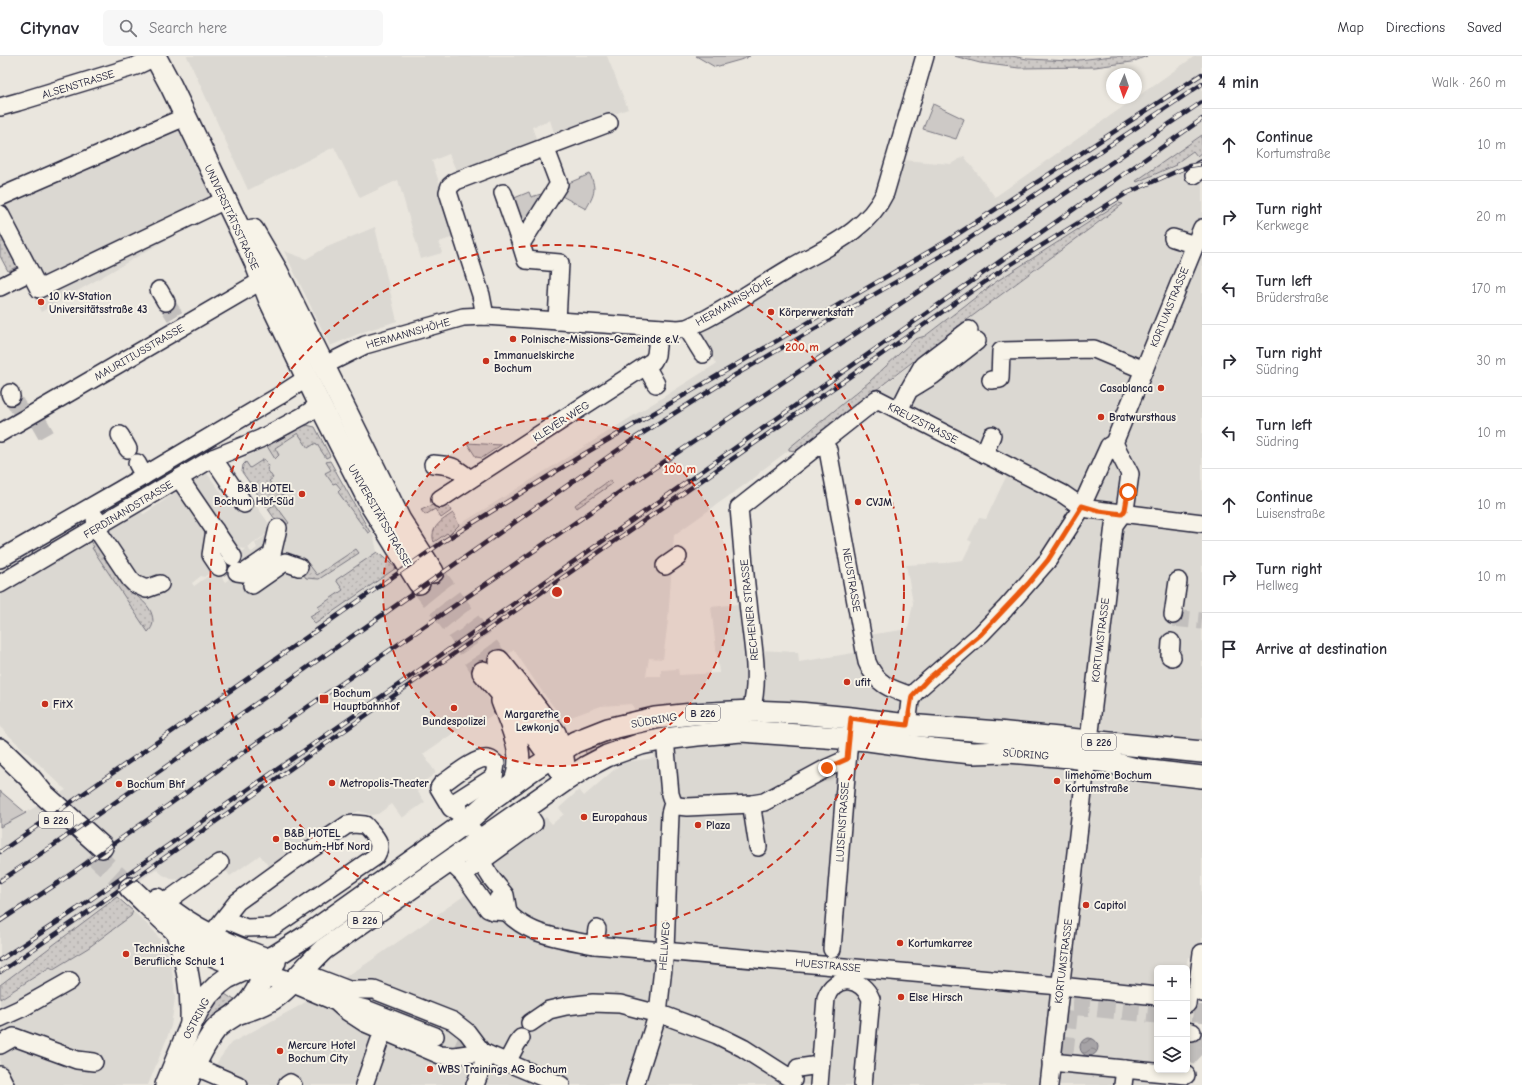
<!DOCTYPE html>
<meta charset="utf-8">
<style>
:root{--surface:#fff;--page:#f7f7f7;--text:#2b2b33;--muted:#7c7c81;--line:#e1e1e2}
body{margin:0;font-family:"Comic Neue",sans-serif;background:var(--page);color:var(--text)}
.controls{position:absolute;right:12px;bottom:12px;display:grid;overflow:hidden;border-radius:6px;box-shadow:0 2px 6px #0003}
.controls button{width:36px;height:36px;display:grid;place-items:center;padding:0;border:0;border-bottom:1px solid var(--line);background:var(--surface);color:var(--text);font:20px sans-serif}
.compass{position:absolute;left:1106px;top:12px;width:36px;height:36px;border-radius:50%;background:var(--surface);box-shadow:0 2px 6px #0003;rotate:182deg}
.stop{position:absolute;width:12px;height:12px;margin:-9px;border:3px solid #ea580c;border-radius:50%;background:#fff}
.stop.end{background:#ea580c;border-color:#fff;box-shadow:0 1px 4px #0008}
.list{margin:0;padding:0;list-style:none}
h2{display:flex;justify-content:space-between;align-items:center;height:52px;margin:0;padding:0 16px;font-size:17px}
h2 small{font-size:13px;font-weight:400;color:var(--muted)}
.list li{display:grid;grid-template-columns:26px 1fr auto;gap:12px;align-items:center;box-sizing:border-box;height:72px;padding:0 16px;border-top:1px solid var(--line)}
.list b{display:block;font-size:15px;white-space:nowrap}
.list p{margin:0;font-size:13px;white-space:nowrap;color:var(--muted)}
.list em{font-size:13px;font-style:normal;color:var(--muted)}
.icon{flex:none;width:22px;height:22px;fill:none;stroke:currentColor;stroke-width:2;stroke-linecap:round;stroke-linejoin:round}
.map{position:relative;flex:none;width:1202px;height:1029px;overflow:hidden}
header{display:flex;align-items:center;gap:24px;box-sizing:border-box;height:56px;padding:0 20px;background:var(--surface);border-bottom:1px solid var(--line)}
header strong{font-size:19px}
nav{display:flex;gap:22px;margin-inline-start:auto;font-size:14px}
.search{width:280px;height:36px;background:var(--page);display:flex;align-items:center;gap:10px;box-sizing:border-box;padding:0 14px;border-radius:6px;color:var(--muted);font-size:15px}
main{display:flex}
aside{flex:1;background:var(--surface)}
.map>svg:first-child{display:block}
.built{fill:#dbd8d2;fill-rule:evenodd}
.grass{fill:url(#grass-dots);stroke:#787680}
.park{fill:#cdc9c6;stroke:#787680}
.water{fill:url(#water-waves);stroke:#716f7b}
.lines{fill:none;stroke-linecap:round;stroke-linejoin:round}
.minor-tunnel{stroke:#c2bfbd;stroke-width:17;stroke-dasharray:17 8;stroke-linecap:butt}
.major-tunnel{stroke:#c2bfbd;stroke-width:21;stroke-dasharray:21 10;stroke-linecap:butt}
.minor-casing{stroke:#22223b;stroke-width:20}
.major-casing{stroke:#22223b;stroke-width:24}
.minor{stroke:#f7f3e8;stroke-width:17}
.major{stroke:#f7f3e8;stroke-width:21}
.rail-casing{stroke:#22223b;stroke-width:4.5}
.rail{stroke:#f7f3e8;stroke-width:3;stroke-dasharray:9;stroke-linecap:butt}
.route{stroke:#ea580c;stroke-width:5}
.ring{fill:none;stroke:#c8321e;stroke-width:2;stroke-dasharray:7 5}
.poi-dot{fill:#c8321e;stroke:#f7f3e8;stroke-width:1.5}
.labels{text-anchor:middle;stroke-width:4;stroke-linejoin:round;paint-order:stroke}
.shield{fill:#f7f3e8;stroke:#62616f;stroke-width:1}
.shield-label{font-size:10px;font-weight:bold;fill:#22223b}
.street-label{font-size:11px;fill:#22223b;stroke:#f7f3e8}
.poi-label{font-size:11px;font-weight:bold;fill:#22223b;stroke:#f7f3e8;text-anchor:start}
.centre{fill:#c8321e;stroke:#f7f3e8;stroke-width:2}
.ring-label{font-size:12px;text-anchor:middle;font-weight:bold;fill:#c8321e;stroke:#f7f3e8;stroke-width:4;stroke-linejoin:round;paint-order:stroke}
</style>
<header>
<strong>Citynav</strong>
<div class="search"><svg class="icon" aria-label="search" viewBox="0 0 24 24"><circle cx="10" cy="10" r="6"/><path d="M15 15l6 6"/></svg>Search here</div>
<nav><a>Map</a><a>Directions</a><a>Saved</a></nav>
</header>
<main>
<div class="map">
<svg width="1202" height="1029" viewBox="0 0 1202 1029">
<defs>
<pattern id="grass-dots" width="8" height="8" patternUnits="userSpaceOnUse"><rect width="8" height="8" fill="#cdc9c6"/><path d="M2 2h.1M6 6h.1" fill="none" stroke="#b0acab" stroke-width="1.8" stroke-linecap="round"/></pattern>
<pattern id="water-waves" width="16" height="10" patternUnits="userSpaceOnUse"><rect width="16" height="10" fill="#a6a3a6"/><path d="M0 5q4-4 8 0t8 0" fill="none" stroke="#878488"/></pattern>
</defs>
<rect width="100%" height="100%" fill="#eae6de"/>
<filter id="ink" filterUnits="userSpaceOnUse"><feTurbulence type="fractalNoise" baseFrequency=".025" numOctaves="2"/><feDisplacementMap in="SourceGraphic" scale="8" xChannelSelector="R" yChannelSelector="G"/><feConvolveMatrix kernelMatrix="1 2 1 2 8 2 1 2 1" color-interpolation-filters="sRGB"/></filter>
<g filter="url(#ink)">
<g class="built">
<path d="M187,0H607L628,53L555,80L550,64L532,71L538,88L458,119L449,98L432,105L457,180L439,186L442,197L421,203L398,124L360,142L334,91L248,134Z"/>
<path d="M1195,0H1202V79L1137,126L1176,110L1175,108L1193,95L1197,100L1202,96V903L1188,901L1186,912H1157V1014H1172L1170,1029H227L210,1022L218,1005L231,987L299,950L366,908L471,835L489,816L494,798L546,761L552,768L564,758L559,752L579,734L584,740L623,706L655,702L632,648L601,650L568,662H562L541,634L514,594L476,621L492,648L494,652L492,659L478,669L474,663L423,698L436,717L415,732L425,746L402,762L392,748L378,758L371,759L359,755L355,757L335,766L269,811L260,799L230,820L218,804L183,824L171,823L163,819L156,813L0,929V771L66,734L0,671V533L134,453L144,458L206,416L227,444L244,448L249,444L253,445L272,472L271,475L248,491L250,495L252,496L257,492L255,487L280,470L242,416L244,402L308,369L315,371L330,400V405L374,481L377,496L396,512L447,477L449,478L459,469L716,308L698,278L862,178L903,104L951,108L964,100L995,141ZM1122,148L963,267L878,334L882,346L1002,407L1006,421L986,463L979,462L968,484L972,486L963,504L947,506L946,507L906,509L913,547L908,573L862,580L865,595L799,606L798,596L759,594L748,547L711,551L719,617L679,619L678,613L661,614V620H646L649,602L663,603L668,564L674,479L757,420L761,415L789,394V392L869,326L915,283L925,280L997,225L1072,177ZM239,492L246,493L237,500L245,511L225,526L217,514L194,530L192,527L201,520L204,521L221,509L219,502L224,498H238Z"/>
<path d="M166,64L177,68L215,147L211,158L41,256L0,172V129Z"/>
<path d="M375,171L397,265L363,276L330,290L284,195L306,203L325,192Z"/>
<path d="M133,855L154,875L165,891L171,908L174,930L175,942L171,970L167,982L148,1029H0V943L50,911L51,912L133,857Z"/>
</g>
<g class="grass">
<path d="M954,0H1012L1027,3L1071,5L1112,0H1147L1132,6L1095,11L1019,12L980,7Z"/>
<path d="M1202,79V96L1197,100L1193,95L1175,108L1176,109L1137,126L1136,125Z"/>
<path d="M1119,147L1123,148L963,267L802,391L795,395L789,394V392L869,326L915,283L925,280L997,225Z"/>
<path d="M0,172L18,210L8,215L0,200Z"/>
<path d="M306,369L315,371L330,400L326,402L316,387L308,392L298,377L275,392L279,399L275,403L267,390Z"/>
<path d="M534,390L448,449L451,455L441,462L435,453L425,459L421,454L435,448Z"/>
<path d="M264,403L269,410L267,413L273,422L269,425L276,435L285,429L283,431L286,436L266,450L242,416L243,409L246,406L250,412Z"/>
<path d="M330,405L370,476L368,477L338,436L341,433L336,427L333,428L325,417L331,414L326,406Z"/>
<path d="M610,424L612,428L577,452L575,449Z"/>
<path d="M275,448L289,467L281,472L268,453Z"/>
<path d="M453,457L459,469L449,479L447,477L434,486C429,472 442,464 453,457Z"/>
<path d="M93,483L97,486C108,501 118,518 130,533C136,541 146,545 151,556C154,564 154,570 148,576L92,492L94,491L90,485Z"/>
<path d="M356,493L359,497L319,523L306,522L301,515V512L308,507L317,519Z"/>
<path d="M377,496L396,512L315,568L310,560L320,554L318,551L343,534L336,524Z"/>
<path d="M690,664L691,669L588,702L584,692L619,679Z"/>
<path d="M117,841L133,855L131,860L88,892L55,912L53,913L50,911L0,943V929Z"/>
<path d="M220,935L236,945C213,957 207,967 190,985Z"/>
</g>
<g class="park">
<path d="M696,0H750L747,1V2L715,11Z"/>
<path d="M933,48L964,63L956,83L923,73Z"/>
<path d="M590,118C597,134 594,139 586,153L558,138L564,129Z"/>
<path d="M529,136L531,141L545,137L523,174L512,143Z"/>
<path d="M467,387L501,389L482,402L476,401Z"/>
<path d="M0,735L26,757L0,771Z"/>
</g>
<circle class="water" cx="1089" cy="991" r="9"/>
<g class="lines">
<g class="minor-tunnel">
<path d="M166,246L176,262"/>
<path d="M11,340L20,354"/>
<path d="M38,365L46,379"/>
<path d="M1173,562L1202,565"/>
<path d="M1202,949L1198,991H1202"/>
<path d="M456,986L485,999"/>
<path d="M1187,1003L1198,991L1201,980"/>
<path d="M1080,1007L1064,1006L1070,950L1157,959"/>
</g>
<g class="major-tunnel">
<path d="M433,516L499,605"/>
<path d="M419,527L455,572L483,616"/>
<path d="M92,797L130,832"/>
</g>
<defs>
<g id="minor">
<path d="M0,51L18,46L136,10L155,1"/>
<path d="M545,91L559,128L521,188L526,204L560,207L557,265"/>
<path d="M1194,119L1202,113"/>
<path d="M503,137L521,188"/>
<path d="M0,141L185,61"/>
<path d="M0,158L39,233L225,144"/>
<path d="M1173,182L1195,189"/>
<path d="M0,231L30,216"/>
<path d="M159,234L166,246"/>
<path d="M485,260L481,239L448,136L450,130L456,125L609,67"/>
<path d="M687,272L703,298"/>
<path d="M323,310L365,289L463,261L485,260L678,273L687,272L706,263C736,247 763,228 792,211C827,191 867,175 885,137L925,0"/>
<path d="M646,310L656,328"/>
<path d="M991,324L1000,323L1001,295L1094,293L1144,314"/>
<path d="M910,332L923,309L969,274"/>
<path d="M10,337L11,340"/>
<path d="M899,354L909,334L932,320L977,285"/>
<path d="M0,377L273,218"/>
<path d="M120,379L128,393"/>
<path d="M823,386L828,394L867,606C876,628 890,633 912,640"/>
<path d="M984,398L992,379"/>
<path d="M213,402L244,448"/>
<path d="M137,407L144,420"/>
<path d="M433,408C455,410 453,410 470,423"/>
<path d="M179,422L233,501"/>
<path d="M440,443L653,305L656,299L659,272"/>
<path d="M95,461L96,472L130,523L135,528L146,533L160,528"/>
<path d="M215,474L211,499L219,511"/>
<path d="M0,503L120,434L279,340L307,322"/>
<path d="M665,510L678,501"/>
<path d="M237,516L244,517L272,498L278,472"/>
<path d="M0,528L213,402L260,383L303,360L320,349"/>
<path d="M252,529L285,506L299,511"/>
<path d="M1173,559L1178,525"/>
<path d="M1171,586L1170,600L1172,601"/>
<path d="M751,655C761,619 751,582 748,546C744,515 742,483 739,452L877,343L1063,438L1076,447L1089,453L1202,467"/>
<path d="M907,669L910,645L912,640L917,634L981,578L1005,553L1048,504L1079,456L1109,390L1114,387L1202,172"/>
<path d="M673,747L678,750L687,751L752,748L764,746L827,712L847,703"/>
<path d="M752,748L753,759L758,791"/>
<path d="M458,756V744L494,721L496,708C494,706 491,703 488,703C477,700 451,722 442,728L439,732L451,752L458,756L465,767L481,783"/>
<path d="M449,805L463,818L488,853L493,855L508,856L505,839L492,823L471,790"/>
<path d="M472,812L534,767L524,752"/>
<path d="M498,843C517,879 559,882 595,889L1060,930L1157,940"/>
<path d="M163,848L220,807"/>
<path d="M201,886L211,879L237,846L292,806L347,769L354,768L365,769C374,780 385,787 375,801L273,871L246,872L224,863"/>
<path d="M595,889L597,873"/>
<path d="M832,893L849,683"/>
<path d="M1202,897L1197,934L1202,937"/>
<path d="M302,916L349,934H374L453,965L467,976L482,996"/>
<path d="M291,927L336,946L345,954L365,967L440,999L454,1000L482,996L561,1029"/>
<path d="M338,946L366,953L435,980"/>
<path d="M1187,948L1188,939"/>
<path d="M0,962L22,952L70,925"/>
<path d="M530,967L549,954L566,950L593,947L620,948L666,960L717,979L743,992L793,1024"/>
<path d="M1187,975L1192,976"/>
<path d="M0,989L14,981L77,1004L94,1006"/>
<path d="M507,1006L517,987L521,982"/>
<path d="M1051,1006L1186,1019"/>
<path d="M194,1010L238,1029"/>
<path d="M798,1012L819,1009"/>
<path d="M0,1019L5,1029"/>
<path d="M287,1029L290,1027L293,1029"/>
<path d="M364,1029L383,975"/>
<path d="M475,1029L487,998"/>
<path d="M635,1029L658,957L665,894L670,758L673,747L670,738L665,683"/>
<path d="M819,1029L826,942C835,917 862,921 871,943L863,1029"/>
<path d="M1049,1029L1114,469L1125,454L1130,418L1114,387"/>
<path d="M1123,1029L1125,1013"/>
</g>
<g id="major">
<path d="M155,0L171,30L243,180L255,206L270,245L320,349L372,451L419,527"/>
<path d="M253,174L277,215L400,464L433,516"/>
<path d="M499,605L520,631L555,677L562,695L564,709"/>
<path d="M483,616L521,660L559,713"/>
<path d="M502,645C511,670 527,700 514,727"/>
<path d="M0,693L29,721L43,738L102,791"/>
<path d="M130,832C151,851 170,873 194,889C223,908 259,915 291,927"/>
<path d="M157,843C191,873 233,891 275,906"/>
<path d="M177,878C187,908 192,933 191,965"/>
<path d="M236,958C248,954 262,951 273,943C293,930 306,909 324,893L566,724L586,711L607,700L641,688L665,683L697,679L741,675L868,684L933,693L972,697L1008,696L1070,701L1108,706L1140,714L1202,721"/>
<path d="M166,1029L191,968L198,954L208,939L219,928L227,922L275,900L305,881L465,767L493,742L532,714L575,686L608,673L655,662L693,658L751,655L799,657L851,662L907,669L998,676L1202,696"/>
<path d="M186,1029C194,1010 203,990 215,974C221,967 228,964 235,959C255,944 262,927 267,904"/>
</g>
</defs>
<use href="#minor" class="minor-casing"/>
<use href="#major" class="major-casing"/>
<use href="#minor" class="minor"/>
<use href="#major" class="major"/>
<defs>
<g id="rail">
<path d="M0,796L444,485L584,398L947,185L1202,18"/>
<path d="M0,825L54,789L635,382L735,319L958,190L1202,28"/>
<path d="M0,865L58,827L326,638L650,415L1202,46"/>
<path d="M0,904L77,853L431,606L1202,63"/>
<path d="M0,916L82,860L392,641L1005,212L1127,137L1189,110L1202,108"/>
</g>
</defs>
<use href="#rail" class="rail-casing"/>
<use href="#rail" class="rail"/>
</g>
</g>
<g class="lines" filter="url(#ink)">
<path class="route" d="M827,712L847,703L851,662L871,665L907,669L912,640L928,623L981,578L1028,528L1048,504L1082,450L1099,455L1122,458L1125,454L1128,436"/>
</g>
<circle cx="557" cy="536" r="174" fill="#c8321e" fill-opacity=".12"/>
<g class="ring">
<circle cx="557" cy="536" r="174"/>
<circle cx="557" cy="536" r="347"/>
</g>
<g class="poi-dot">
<circle cx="41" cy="246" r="4"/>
<circle cx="771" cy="256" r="4"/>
<circle cx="513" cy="283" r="4"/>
<circle cx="486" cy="305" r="4"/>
<circle cx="1161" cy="332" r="4"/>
<circle cx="1101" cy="361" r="4"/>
<circle cx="302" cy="438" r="4"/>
<circle cx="858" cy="446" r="4"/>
<circle cx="847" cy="626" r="4"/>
<rect x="319" y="638" width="10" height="10" rx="2"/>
<circle cx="45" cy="648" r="4"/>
<circle cx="454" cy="652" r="4"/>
<circle cx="567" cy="664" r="4"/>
<circle cx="1057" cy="725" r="4"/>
<circle cx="332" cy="727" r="4"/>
<circle cx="119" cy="728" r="4"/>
<circle cx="584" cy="761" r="4"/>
<circle cx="698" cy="769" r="4"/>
<circle cx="276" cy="783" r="4"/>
<circle cx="1086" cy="849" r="4"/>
<circle cx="900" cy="887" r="4"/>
<circle cx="126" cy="898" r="4"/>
<circle cx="901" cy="941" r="4"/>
<circle cx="280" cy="995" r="4"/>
<circle cx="430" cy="1013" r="4"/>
</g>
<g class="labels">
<g class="shield">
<rect x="686" y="649" width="34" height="16" rx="3"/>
<rect x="1082" y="678" width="34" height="16" rx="3"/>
<rect x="39" y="756" width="34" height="16" rx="3"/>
<rect x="348" y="856" width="34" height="16" rx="3"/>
</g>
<g class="shield-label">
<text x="703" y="661">B 226</text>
<text x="1099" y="690">B 226</text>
<text x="56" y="768">B 226</text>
<text x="365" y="868">B 226</text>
</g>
<g class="street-label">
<text transform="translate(78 28) rotate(-17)" y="4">ALSENSTRASSE</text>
<text transform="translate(232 161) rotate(65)" y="4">UNIVERSITÄTSSTRASSE</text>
<text transform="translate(734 245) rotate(-30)" y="4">HERMANNSHÖHE</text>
<text transform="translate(1169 251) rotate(-68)" y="4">KORTUMSTRASSE</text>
<text transform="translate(408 277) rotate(-16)" y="4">HERMANNSHÖHE</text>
<text transform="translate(139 296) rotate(-30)" y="4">MAURITIUSSTRASSE</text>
<text transform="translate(561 365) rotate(-33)" y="4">KLEVER WEG</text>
<text transform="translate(923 367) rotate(27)" y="4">KREUZSTRASSE</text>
<text transform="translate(128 453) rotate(-31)" y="4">FERDINANDSTRASSE</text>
<text transform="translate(380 459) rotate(60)" y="4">UNIVERSITÄTSSTRASSE</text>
<text transform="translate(852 524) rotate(80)" y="4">NEUSTRASSE</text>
<text transform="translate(749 554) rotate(-96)" y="4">RECHENER STRASSE</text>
<text transform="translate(1100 584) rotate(-83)" y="4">KORTUMSTRASSE</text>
<text transform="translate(654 664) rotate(-10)" y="4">SÜDRING</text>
<text transform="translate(1026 698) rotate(4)" y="4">SÜDRING</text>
<text transform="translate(842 766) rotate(-86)" y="4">LUISENSTRASSE</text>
<text transform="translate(664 890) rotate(-86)" y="4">HELLWEG</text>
<text transform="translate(1063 905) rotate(-83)" y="4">KORTUMSTRASSE</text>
<text transform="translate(828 909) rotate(5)" y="4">HUESTRASSE</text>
<text transform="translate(196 962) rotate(-62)" y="4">OSTRING</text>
</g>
<g class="poi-label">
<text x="49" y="244">10 kV-Station<tspan x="49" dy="13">Universitätsstraße 43</tspan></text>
<text x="779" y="260">Körperwerkstatt</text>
<text x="521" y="287">Polnische-Missions-Gemeinde e.V.</text>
<text x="494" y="303">Immanuelskirche<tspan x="494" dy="13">Bochum</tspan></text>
<text x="1153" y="336" text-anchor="end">Casablanca</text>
<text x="1109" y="365">Bratwursthaus</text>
<text x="294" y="436" text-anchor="end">B&amp;B HOTEL<tspan x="294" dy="13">Bochum Hbf-Süd</tspan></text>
<text x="866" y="450">CVJM</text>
<text x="855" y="630">ufit</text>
<text x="333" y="641">Bochum<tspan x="333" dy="13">Hauptbahnhof</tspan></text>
<text x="53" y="652">FitX</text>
<text x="559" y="662" text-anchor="end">Margarethe<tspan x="559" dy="13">Lewkonja</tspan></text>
<text x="454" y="669" text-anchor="middle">Bundespolizei</text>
<text x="1065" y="723">limehome Bochum<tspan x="1065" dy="13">Kortumstraße</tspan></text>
<text x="340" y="731">Metropolis-Theater</text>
<text x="127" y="732">Bochum Bhf</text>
<text x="592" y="765">Europahaus</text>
<text x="706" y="773">Plaza</text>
<text x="284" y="781">B&amp;B HOTEL<tspan x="284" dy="13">Bochum-Hbf Nord</tspan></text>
<text x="1094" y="853">Capitol</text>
<text x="908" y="891">Kortumkarree</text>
<text x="134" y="896">Technische<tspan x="134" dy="13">Berufliche Schule 1</tspan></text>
<text x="909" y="945">Else Hirsch</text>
<text x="288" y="993">Mercure Hotel<tspan x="288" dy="13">Bochum City</tspan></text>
<text x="438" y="1017">WBS Trainings AG Bochum</text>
</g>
</g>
<circle cx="557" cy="536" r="6" class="centre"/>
<g class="ring-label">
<text x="802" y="295">200 m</text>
<text x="680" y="417">100 m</text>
</g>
</svg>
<div class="controls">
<button>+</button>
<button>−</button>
<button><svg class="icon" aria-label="layers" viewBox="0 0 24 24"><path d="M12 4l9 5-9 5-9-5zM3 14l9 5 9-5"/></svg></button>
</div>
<svg class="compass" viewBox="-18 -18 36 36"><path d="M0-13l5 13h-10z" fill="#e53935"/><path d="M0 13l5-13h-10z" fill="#7c7c81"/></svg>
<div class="stop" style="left:1128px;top:436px"></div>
<div class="stop end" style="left:827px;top:712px"></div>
</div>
<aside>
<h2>4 min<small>Walk · 260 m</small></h2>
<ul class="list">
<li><svg class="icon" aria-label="ahead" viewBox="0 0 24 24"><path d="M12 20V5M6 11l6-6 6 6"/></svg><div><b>Continue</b><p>Kortumstraße</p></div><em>10 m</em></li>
<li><svg class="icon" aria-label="right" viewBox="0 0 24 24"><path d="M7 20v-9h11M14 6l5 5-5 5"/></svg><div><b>Turn right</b><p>Kerkwege</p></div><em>20 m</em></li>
<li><svg class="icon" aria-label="left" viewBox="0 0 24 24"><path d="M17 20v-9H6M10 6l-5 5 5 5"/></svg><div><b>Turn left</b><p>Brüderstraße</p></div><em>170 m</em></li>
<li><svg class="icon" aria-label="right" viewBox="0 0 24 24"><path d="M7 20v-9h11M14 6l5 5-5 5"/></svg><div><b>Turn right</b><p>Südring</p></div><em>30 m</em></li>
<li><svg class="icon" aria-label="left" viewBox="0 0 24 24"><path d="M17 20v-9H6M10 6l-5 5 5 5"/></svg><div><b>Turn left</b><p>Südring</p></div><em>10 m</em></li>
<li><svg class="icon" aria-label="ahead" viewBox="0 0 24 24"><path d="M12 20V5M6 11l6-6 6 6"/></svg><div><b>Continue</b><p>Luisenstraße</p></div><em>10 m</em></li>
<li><svg class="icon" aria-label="right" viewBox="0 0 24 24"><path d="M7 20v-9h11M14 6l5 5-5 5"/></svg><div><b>Turn right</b><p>Hellweg</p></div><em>10 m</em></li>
<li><svg class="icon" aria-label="arrive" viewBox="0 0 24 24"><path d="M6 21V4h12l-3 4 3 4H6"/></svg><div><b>Arrive at destination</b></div></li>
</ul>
</aside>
</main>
